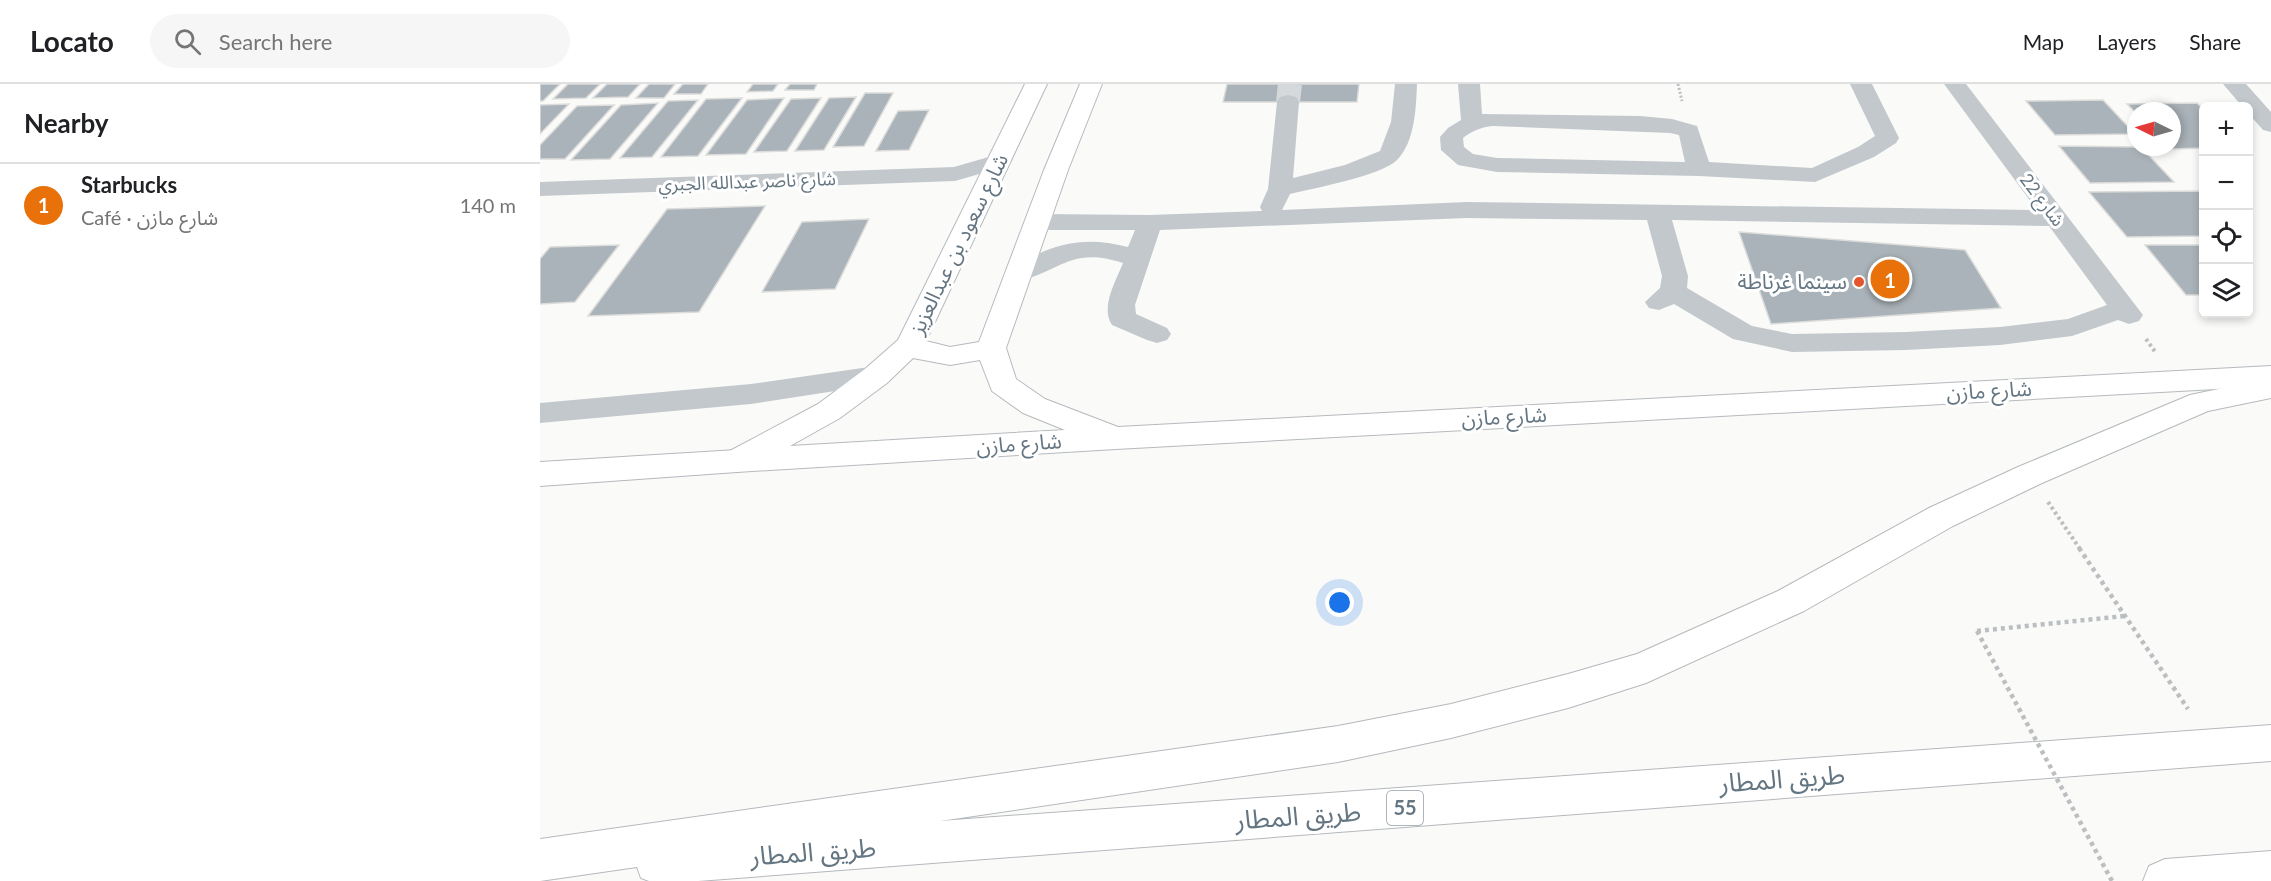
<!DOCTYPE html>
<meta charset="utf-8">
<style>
:root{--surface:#fff;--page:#f6f6f6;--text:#202124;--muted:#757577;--line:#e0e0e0;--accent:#e4572e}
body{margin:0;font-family:Lato,"Noto Sans Arabic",sans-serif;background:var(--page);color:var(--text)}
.controls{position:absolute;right:18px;top:18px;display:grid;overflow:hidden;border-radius:9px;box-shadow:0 3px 9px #0003}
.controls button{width:54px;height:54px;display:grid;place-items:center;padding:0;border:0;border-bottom:2px solid var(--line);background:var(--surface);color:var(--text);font:30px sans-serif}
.compass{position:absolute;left:1587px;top:18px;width:54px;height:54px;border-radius:50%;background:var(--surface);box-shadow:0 3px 9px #0003;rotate:275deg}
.you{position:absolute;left:800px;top:519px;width:21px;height:21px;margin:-15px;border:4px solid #fff;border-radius:50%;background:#1a73e8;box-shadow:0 0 0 9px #1a73e833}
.badge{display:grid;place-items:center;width:39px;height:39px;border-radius:50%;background:var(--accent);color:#fff;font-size:20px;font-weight:700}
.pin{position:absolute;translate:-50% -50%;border:3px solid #fff;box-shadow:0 2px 6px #0006}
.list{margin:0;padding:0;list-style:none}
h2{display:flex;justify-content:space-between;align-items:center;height:78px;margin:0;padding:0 24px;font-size:26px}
h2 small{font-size:20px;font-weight:400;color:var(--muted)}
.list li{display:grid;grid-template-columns:39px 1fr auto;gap:18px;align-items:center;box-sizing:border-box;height:84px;padding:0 24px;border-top:2px solid var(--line)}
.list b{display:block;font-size:22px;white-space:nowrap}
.list p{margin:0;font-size:20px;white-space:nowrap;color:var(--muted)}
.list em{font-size:20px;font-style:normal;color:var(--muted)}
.icon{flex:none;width:33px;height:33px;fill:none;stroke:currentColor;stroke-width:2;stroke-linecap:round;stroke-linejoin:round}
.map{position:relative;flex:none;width:1731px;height:797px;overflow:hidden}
header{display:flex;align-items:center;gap:36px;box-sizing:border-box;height:84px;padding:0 30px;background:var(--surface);border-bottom:2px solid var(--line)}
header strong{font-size:28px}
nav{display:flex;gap:33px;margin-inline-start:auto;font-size:21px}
.search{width:420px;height:54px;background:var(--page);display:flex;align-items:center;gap:15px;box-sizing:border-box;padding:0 21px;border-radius:33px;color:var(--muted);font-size:22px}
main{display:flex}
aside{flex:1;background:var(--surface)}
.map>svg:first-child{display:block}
.building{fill:#aab3b9;stroke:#dcdcda;stroke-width:1.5}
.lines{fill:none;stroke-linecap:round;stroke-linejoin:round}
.minor-tunnel{stroke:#d5d9db;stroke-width:24;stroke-dasharray:24 12;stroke-linecap:butt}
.major-casing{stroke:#b5babe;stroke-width:2}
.highway-casing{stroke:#b4b9bd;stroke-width:2}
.path-far2{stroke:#bbbfc2;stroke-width:3;stroke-dasharray:2 2;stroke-linecap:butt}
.path-far1{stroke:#bbbfc2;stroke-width:4;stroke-dasharray:3 3;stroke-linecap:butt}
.path{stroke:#bbbfc2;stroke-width:4.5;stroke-dasharray:4 4;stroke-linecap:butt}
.minor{fill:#c3c8cc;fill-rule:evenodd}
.major{fill:#fff;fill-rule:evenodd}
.highway{fill:#fff;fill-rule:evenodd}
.path-bridge{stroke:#bbbfc2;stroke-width:4.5;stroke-dasharray:4 4;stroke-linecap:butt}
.poi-dot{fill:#e4572e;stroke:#fff;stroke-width:2}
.labels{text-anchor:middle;stroke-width:6;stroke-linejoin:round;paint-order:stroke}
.far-street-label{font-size:18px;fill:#657683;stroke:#fff}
.shield{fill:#fff;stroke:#939fa8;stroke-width:1.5}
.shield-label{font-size:20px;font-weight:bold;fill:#657683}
.street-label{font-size:21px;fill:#657683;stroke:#fff}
.poi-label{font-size:21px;fill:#657683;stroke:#fff;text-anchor:end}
.near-street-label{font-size:26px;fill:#657683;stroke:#fff}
</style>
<header>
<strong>Locato</strong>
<div class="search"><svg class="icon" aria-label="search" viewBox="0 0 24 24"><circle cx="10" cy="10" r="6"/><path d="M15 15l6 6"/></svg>Search here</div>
<nav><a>Map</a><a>Layers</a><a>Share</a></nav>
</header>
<main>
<aside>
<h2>Nearby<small></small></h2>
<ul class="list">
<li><span class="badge" style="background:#e8710a">1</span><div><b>Starbucks</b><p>Café · شارع مازن</p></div><em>140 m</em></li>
</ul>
</aside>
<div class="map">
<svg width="1731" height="797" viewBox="0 0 1731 797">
<rect width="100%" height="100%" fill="#fafaf8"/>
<g class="building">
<path d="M0,0H20L3,17H0Z"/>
<path d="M28,0H60L46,14L13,15Z"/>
<path d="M67,0H100L88,13L53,14Z"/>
<path d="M109,0H135L124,14H96Z"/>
<path d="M143,0H168L161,10H134Z"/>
<path d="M213,0H238L233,7L207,8Z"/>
<path d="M250,0H277L274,6H245Z"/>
<path d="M687,0H819L817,18H683Z"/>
<path d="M325,9H353L324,62L293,63Z"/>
<path d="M316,13L284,66L255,67L289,14Z"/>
<path d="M202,14L158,72L121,73L166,15Z"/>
<path d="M244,14L206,70L166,71L207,16Z"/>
<path d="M281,14L247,67L214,68L251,15Z"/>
<path d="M158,16L112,73L80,74L128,17Z"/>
<path d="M1563,16L1595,50L1515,51L1486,17Z"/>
<path d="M118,19L70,75L31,76L81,21Z"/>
<path d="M1657,19L1664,26V64L1631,65L1632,27L1596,29L1587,20Z"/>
<path d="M29,20L0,50V21Z"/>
<path d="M74,21L25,75H0V61L37,22Z"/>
<path d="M389,26L369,66L336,67L358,27Z"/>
<path d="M1519,62L1601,63L1634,98L1550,99Z"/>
<path d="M1664,107V152L1587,153L1549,108Z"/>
<path d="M225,122L159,228L48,232L127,125Z"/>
<path d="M329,135L295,205L222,208L262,138Z"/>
<path d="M1199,148L1425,166L1461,224L1231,240Z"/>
<path d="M79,161L35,218L0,220V175L10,163Z"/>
<path d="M1605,161H1664V211H1646Z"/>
</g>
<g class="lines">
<path class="minor-tunnel" d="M748,18L750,0"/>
<defs>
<path id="major" d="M485,0H507L386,257L410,263L439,258L504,86L540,0H562L528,86L466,264L476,295L505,315L578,343L1731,282V302L576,365L197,388L186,385L181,377L186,369L278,320L325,285L358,256ZM373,274L410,281L440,276L452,307L483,329L525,346L250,362L300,334L347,299Z"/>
<g id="highway">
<path d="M1731,294V314L1668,327L1502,399L1413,442L1264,527L1106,599L1028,624L911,654L798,678L400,737L1731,641V677L158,797H109L101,794L97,783L0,797V755L798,642L911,620L1028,590L1097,570L1238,507L1389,424L1478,383L1650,311Z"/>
<path d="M197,366L208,369L213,377L208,385L197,388L0,402V378Z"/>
<path d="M1731,767V797H1603L1609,782L1625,775Z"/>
</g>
</defs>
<use href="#major" class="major-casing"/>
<use href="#highway" class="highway-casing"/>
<path class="path-far2" d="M1138,0L1142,17"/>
<g class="path-far1">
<path d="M1606,255L1616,269"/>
<path d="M1508,418L1540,465"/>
</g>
<g class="path">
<path d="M1539,464L1648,625"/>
<path d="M1437,547L1585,532"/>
</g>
<g class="minor">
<path d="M855,0H877C876,24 875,58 857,76C841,92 774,104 750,110L742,126L927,118L1497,126L1404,0H1426L1603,231L1599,237L1589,240L1578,236L1532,252L1460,261L1366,266L1252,268L1193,255L1134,220L1119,226L1109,224L1105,218L1120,204L1122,192L1107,136L927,134L620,146L595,221L596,230L627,244L631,250L627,256L617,259L607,256L572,241C560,223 576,197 583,179C531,162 521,187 477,198L467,196L464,190C469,182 478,179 487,175C523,157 549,153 588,163L595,146H497L488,143L484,138L488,133L497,130L610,131L722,127L720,123L728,105L737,18L740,13L748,11L756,13L759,18L753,94L805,81L840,67L851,38ZM1132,136L1509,142L1567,221L1528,235L1460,243L1366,248L1252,250L1212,242L1147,204L1148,192Z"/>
<path d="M918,0H940L942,30L1100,32L1132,35L1157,42L1169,78L1272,84L1318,63L1335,52L1310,0H1332L1359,54L1356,59L1334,73L1275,98L1159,92L957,88L918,81L901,66L900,53L908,44L921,36ZM953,42L1130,49L1139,51L1145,78L957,74L933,70L924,63L923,54C932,47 941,43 953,42Z"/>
<path d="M1683,0H1706L1731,28V48L1723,46L1708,29V22H1702Z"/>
<path d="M459,70L467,72L471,77L467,82L415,97L0,112V98L414,83Z"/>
<path d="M336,282L347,285L351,292L347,299L211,320L0,339V319L211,300Z"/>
</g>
<use href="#major" class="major"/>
<use href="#highway" class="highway"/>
<path class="path-bridge" d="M1437,547L1572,797"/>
</g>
<circle class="poi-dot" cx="1319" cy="198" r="6"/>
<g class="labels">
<g class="far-street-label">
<text transform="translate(207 98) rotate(-2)" y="6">شارع ناصر عبدالله الجبري</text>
<text transform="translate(1502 116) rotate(53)" y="6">شارع 22</text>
</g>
<rect class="shield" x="847" y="707" width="36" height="34" rx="4.5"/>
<g class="shield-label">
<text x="865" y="731">55</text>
</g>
<g class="street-label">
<text transform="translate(419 160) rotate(-64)" y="7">شارع سعود بن عبدالعزيز</text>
<text transform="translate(1449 307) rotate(-3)" y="7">شارع مازن</text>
<text transform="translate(964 333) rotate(-3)" y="7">شارع مازن</text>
<text transform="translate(479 360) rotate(-4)" y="7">شارع مازن</text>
</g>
<g class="poi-label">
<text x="1307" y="205">سينما غرناطة</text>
</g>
<g class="near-street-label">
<text transform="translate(1242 695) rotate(-4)" y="9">طريق المطار</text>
<text transform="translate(758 732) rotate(-4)" y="9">طريق المطار</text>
<text transform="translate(273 768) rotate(-4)" y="9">طريق المطار</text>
</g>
</g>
</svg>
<div class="controls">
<button>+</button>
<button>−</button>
<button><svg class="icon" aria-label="locate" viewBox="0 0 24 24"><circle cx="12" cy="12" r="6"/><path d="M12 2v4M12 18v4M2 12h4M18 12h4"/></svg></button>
<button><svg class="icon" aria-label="layers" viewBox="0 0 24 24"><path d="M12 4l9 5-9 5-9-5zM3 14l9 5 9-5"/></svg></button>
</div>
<svg class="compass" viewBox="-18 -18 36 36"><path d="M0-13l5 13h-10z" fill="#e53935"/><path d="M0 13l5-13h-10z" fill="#757577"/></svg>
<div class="you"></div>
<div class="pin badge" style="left:1350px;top:195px;background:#e8710a">1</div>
</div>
</main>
